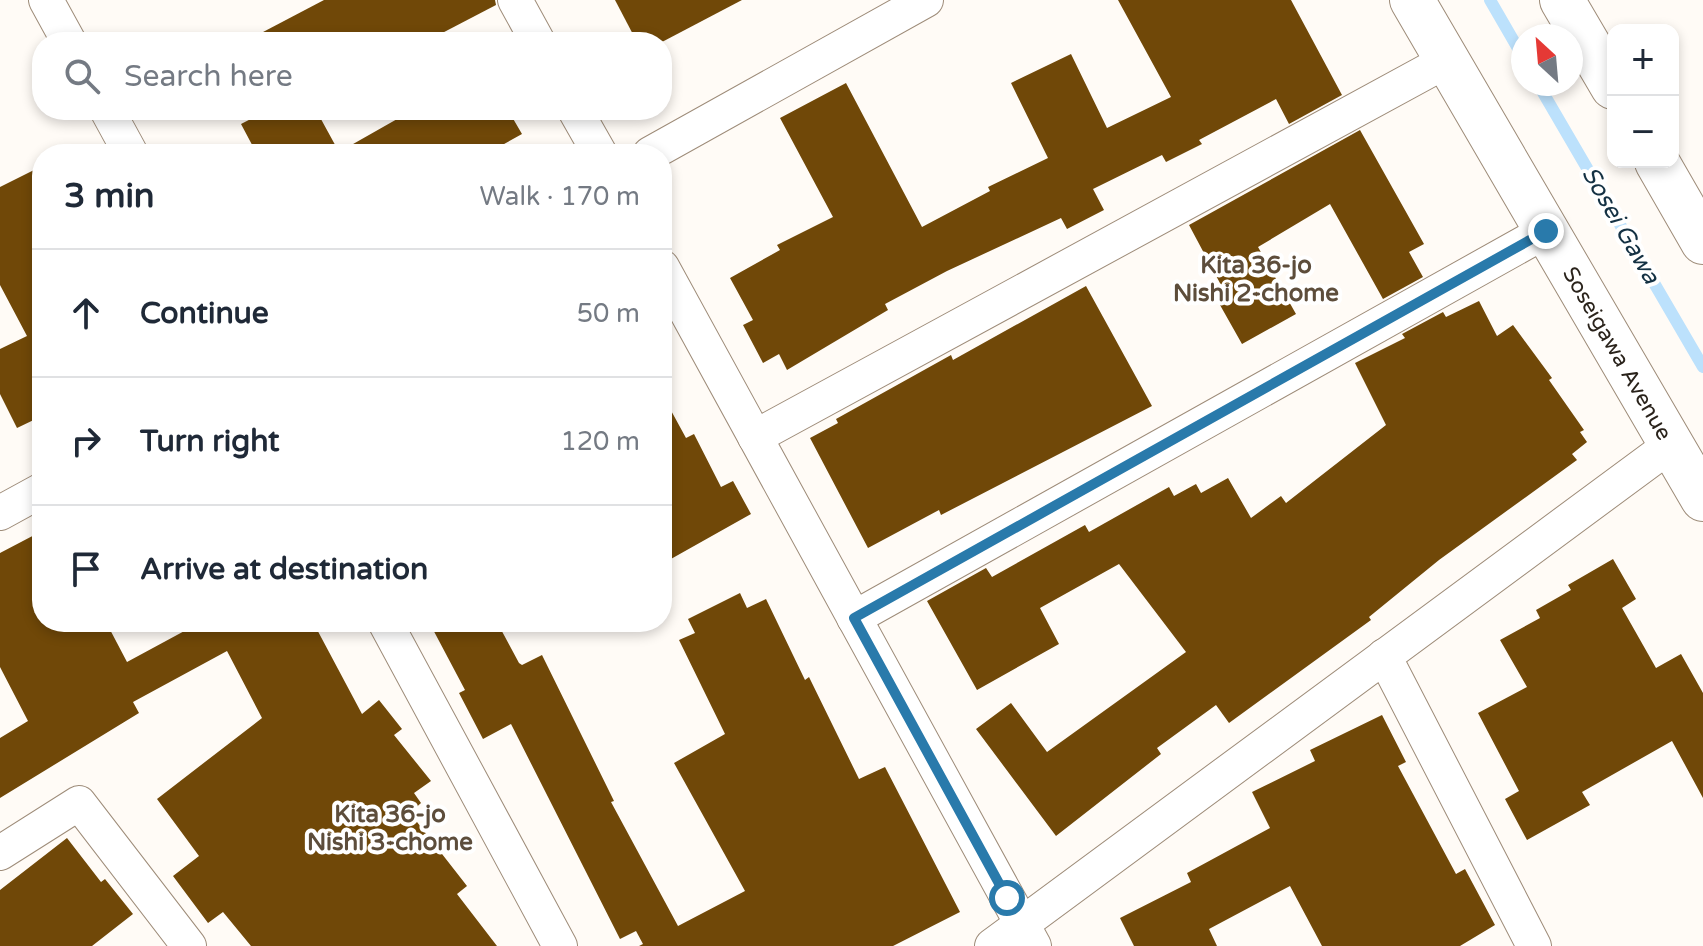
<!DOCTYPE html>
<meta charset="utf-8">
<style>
:root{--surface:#fff;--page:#f2f2f3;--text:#1f2937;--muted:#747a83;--line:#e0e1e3}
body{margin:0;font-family:"Varela Round",sans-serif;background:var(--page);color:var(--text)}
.controls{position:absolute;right:24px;top:24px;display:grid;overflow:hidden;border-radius:16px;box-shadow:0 4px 12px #0003}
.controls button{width:72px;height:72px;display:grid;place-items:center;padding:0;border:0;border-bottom:2px solid var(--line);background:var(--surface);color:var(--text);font:40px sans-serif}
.compass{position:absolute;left:1511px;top:24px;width:72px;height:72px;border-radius:50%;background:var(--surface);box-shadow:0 4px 12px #0003;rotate:334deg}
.stop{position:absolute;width:24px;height:24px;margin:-18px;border:6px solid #297aab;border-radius:50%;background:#fff}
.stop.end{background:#297aab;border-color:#fff;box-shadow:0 2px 8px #0008}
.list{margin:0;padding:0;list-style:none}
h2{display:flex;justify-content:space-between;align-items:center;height:104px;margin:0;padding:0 32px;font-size:34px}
h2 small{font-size:26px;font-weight:400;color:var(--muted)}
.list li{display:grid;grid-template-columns:52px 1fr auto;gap:24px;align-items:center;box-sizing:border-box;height:128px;padding:0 32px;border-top:2px solid var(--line)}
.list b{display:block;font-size:30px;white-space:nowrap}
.list em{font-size:26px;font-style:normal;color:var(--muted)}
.icon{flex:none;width:44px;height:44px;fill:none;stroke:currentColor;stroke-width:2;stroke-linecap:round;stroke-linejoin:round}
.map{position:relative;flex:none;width:1703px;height:946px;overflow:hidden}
.search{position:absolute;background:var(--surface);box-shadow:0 4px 12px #0003;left:32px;top:32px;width:640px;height:88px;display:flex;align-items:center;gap:20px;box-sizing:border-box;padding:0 28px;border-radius:32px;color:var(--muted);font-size:30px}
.panel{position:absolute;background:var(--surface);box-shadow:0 4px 12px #0003;left:32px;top:144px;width:640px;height:488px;border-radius:32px}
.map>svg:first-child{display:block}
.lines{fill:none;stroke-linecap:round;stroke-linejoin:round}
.stream{stroke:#bce1fc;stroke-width:12}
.building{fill:#704808}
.minor-casing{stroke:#9e8c79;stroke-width:36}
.trunk-casing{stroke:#9e8c79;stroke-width:46}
.minor{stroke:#fff;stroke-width:34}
.trunk{stroke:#fff;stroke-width:44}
.route{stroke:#297aab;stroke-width:10}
.labels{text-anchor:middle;stroke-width:8;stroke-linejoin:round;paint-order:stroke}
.street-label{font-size:22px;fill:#2a231b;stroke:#fff}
.water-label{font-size:24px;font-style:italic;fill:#143143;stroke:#fff}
.neighbourhood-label{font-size:24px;font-weight:bold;fill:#5d4d3b;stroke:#fff}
</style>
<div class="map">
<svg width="1703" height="946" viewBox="0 0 1703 946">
<rect width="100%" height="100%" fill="#fffbf6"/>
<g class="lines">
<g class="stream">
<path d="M1490,0L1523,57"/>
<path d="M1538,84L1703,367"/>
</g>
</g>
<g class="building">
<path d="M324,0H495L496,5L425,42H244Z"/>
<path d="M615,0H742L662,42H637Z"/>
<path d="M1118,0H1291L1342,95L1289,124L1276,99L1199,140L1202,144L1166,162L1162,155L1093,189L1104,210L1067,229L1061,218L947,271L885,304L888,310L787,370L779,354L763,363L743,325L753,320L730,278L780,250L777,245L833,217L780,118L846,83L922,227L990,191L988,187L1048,158L1011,83L1071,54L1107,128L1171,97Z"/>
<path d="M268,110H316L339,152L413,110H508L522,134L486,154H257L241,124Z"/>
<path d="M1360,130L1424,244L1409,252L1423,277L1383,299L1330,204L1258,247L1296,314L1242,344L1220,305L1229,300L1189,225Z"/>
<path d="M42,166V416L17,428L0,394V349L27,336L0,285V187Z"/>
<path d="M1086,286L1152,406L941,515L939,510L868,548L810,438L838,423L836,419L951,355L953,360Z"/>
<path d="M1479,301L1497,336L1513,325L1552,378L1549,380L1584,430L1580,432L1587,442L1572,454L1577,460L1439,560L1369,617L1371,620L1229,723L1216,705L1157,748L1161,754L1056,836L976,729L1011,703L1047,752L1186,652L1119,564L1040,608L1059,644L977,690L927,601L986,568L992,577L1085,525L1089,532L1169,487L1174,496L1196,484L1201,493L1228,478L1251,518L1281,496L1286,503L1386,425L1355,363L1405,338L1402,334L1443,312L1446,317Z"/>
<path d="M662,394L686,438L694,434L721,487L733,481L751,514L662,564Z"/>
<path d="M42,531V622H106L127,662L201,622H313L362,714L379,700L402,729L394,735L431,781L414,793L421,803L410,813L467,886L457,894L497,946H251L223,912L208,923L173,876L199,856L157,799L262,718L227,651L133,702L139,713L0,798V738L28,721L0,667V553Z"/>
<path d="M1613,559L1636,599L1622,608L1656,668L1681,654L1703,693V798L1672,741L1582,792L1590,805L1527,840L1505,799L1519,791L1478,713L1527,687L1500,640L1540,618L1536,610L1571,590L1568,585Z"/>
<path d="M740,593L747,608L766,599L805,680L809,677L859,779L885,767L960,912L893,946H639L643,944L636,931L620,939L511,724L483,739L459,693L465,690L429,622H497L519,663L522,665L542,655L614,801L611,802L678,926L745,891L674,763L725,734L679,640L695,633L688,619Z"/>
<path d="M1382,715L1406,762L1398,766L1456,874L1465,869L1495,925L1460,946H1322L1290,886L1209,929L1217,946H1134L1120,918L1191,882L1187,873L1270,828L1252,792L1315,761L1310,750Z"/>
<path d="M67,838L101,882L105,879L133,914L92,946H0V890Z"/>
</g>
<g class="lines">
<defs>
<g id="minor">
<path d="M46,0L69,42"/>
<path d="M515,0L538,42"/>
<path d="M107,110L131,154"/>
<path d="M575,110L600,154"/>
<path d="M650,154L926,0"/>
<path d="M662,267L1034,946"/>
<path d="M755,437L1446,61"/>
<path d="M0,513L42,490"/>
<path d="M854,618L1546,231"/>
<path d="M385,622L560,946"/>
<path d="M1384,656L1534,946"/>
<path d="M0,853L79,803L189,946"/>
<path d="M992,946L1672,444"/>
</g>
<g id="trunk">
<path d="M1412,0L1703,499"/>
<path d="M1562,0L1613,87"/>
<path d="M1657,162L1703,242"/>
</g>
</defs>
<use href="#minor" class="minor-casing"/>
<use href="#trunk" class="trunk-casing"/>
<use href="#minor" class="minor"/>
<use href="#trunk" class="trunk"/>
</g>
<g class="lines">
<path class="route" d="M1007,898L854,618L1546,231"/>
</g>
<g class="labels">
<g class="street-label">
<text transform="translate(1618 353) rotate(60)" y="8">Soseigawa Avenue</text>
</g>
<g class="water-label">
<text transform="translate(1621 225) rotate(60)" y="8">Sosei Gawa</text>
</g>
<g class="neighbourhood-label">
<text x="1256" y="273">Kita 36-jo<tspan x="1256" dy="28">Nishi 2-chome</tspan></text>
<text x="390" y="822">Kita 36-jo<tspan x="390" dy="28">Nishi 3-chome</tspan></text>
</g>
</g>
</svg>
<div class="controls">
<button>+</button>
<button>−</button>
</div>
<svg class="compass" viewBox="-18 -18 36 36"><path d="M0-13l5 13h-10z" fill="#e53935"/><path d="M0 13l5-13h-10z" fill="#747a83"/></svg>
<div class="stop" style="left:1007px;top:898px"></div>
<div class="stop end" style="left:1546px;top:231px"></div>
<div class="search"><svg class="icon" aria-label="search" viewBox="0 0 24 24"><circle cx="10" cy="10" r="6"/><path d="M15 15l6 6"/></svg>Search here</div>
<section class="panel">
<h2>3 min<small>Walk · 170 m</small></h2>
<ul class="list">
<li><svg class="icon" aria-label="ahead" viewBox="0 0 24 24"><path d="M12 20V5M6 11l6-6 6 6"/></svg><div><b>Continue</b></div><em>50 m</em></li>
<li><svg class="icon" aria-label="right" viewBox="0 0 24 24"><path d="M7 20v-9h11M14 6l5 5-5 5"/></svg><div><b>Turn right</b></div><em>120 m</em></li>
<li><svg class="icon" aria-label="arrive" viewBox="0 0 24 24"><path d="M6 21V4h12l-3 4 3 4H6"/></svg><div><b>Arrive at destination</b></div></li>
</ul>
</section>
</div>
